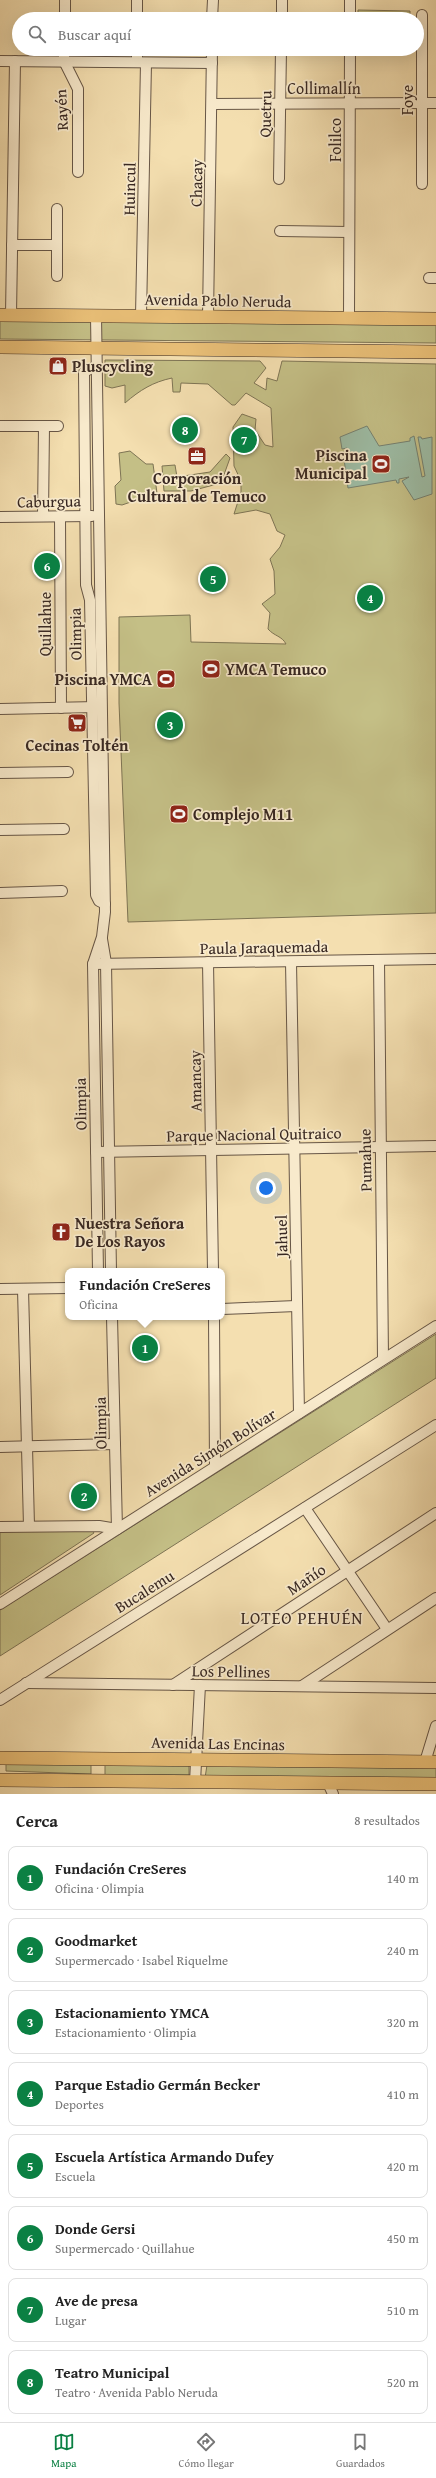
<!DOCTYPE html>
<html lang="es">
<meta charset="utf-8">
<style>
:root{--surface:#fff;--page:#f2f2f2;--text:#222;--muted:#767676;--line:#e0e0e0;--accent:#0b8043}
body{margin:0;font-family:"Gentium Book Plus",serif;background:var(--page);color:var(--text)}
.you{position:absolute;left:266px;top:1188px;width:14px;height:14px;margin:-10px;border:3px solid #fff;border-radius:50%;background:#1a73e8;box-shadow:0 0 0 6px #1a73e833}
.badge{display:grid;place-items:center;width:26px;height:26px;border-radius:50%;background:var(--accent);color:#fff;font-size:13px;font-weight:700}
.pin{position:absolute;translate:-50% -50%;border:2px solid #fff;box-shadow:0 1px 4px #0006}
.popup{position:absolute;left:65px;top:1268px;width:160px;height:52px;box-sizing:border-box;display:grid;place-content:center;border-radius:8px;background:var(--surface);filter:drop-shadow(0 1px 3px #0005);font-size:13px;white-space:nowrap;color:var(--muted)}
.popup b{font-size:15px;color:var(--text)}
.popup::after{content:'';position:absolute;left:50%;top:100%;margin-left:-8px;border:8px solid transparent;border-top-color:var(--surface)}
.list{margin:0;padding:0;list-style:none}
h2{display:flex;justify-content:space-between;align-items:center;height:52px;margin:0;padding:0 16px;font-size:17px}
h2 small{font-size:13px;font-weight:400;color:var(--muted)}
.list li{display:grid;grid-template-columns:26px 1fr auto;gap:12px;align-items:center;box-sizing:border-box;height:64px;margin:0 8px 8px;padding:0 8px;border:1px solid var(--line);border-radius:8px}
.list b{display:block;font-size:15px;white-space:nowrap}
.list p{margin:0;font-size:13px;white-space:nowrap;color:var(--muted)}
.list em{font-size:13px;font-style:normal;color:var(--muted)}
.icon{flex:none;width:22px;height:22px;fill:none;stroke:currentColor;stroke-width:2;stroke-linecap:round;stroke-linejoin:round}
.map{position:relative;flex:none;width:436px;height:1794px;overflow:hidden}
.search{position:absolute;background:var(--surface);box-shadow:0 4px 16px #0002;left:12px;right:12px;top:12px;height:44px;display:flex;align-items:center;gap:10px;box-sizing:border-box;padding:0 14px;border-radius:22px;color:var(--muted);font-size:15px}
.sheet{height:628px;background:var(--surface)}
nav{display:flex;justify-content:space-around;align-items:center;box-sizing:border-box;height:56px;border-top:1px solid var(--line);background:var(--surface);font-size:11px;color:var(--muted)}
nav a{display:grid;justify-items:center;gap:2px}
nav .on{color:var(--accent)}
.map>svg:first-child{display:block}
.green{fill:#c4bf86;stroke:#7e7454}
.water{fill:#9dbda6;stroke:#758171}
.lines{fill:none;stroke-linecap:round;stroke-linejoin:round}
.minor-casing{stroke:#675646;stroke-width:12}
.major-casing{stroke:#382822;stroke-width:14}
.minor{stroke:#f8eacc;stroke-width:10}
.major{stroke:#eac078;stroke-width:13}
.labels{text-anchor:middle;stroke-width:3.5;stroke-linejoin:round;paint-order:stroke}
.street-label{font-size:16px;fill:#382822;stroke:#f8eacc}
.poi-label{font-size:16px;font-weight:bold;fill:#382822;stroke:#f8eacc;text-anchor:start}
.neighbourhood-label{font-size:17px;letter-spacing:1px;fill:#382822;stroke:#f8eacc}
</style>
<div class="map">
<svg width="436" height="1794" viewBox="0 0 436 1794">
<rect width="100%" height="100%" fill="#f4dfb0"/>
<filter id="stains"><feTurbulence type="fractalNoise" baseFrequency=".005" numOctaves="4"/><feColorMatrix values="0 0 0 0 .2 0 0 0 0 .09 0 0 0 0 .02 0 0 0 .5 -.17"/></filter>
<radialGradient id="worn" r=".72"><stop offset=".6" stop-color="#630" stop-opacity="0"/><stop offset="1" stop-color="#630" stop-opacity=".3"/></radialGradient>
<g class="green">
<path d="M358,10L410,11V19H358Z"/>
<path d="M0,318L436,323V343L0,339Z"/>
<path d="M105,360L260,361L266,368L254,383L266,390L267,378L277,381L282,361L436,364V913L128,922L119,703V617L190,615L191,642L286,644C282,636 274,636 268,629L270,613L262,604L275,594L274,571L270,559L280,547L285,535L277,531L270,514L256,510L234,514L241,492V481L234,466L233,427L242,414L256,419L255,430L265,445L273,447L271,408L246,393L235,405H232L208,384L181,383L180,392H173L172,378C153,382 140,390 125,403V385L112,388L105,386Z"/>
<path d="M130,451L146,464H153L157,493L122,505L116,504L115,486L121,480L119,453Z"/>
<path d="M226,454L230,458L221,483L191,491H164L162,466L175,465L177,477L210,472Z"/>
<path d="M436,1334V1378L0,1656V1610Z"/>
<path d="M92,1530L94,1533L0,1595V1531Z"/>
<path d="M6,1761L91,1764V1774L6,1771Z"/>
<rect x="105" y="1764" width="84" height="11"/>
<path d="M207,1765L436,1767V1780L205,1778Z"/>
</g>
<path class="water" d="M367,426L379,446L410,441V438L414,436L422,477L425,476L418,437H421L422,439L432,437V494L414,500L402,481L409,477L399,479V483H397L396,480L348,488L343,452L347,451V448L342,449L340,437Z"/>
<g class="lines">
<defs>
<g id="minor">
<path d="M137,0V19"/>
<path d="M422,15V184"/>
<path d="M65,19V0"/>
<path d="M212,19L213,0"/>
<path d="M282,19V0"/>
<path d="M350,19V0"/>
<path d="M64,49V61L78,89V172"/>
<path d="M137,49V62"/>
<path d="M0,61L212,63"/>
<path d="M212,104L436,103"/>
<path d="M279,179L281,49"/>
<path d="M57,209V276"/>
<path d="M280,231L349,232"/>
<path d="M12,245H57"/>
<path d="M429,278H436"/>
<path d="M11,315L15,61"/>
<path d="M96,316L105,912L102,937L93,964L98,1271"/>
<path d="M141,316L146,63"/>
<path d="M208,317L212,49"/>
<path d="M349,318L350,49"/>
<path d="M96,366L84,372L86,585L90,600L96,895L99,901L105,904"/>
<path d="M0,426H58"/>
<path d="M43,516L44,426"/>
<path d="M60,516L61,708"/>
<path d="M0,517L92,516"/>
<path d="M0,709L97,707"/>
<path d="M0,773L68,772"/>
<path d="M0,830L64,829"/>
<path d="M0,893L62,891"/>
<path d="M102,939L106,963L111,1271"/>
<path d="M379,960L383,1359"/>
<path d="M208,962L213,1271"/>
<path d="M291,962L299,1413"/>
<path d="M93,964L436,959"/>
<path d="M96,1152L436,1146"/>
<path d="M0,1289L68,1288"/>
<path d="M23,1289L29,1526"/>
<path d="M222,1309L296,1306"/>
<path d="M112,1317L117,1529"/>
<path d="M214,1317L215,1466"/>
<path d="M0,1447L115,1444"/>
<path d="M305,1508L387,1629"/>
<path d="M0,1527L99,1526L117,1529"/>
<path d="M0,1604L436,1326"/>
<path d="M26,1683L436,1688"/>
<path d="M173,1685L436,1513"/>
<path d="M302,1686L436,1598"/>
<path d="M0,1700L436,1425"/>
<path d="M425,1762L436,1726"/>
<path d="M195,1782L200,1685"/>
<path d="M328,1783L333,1794"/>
</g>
<g id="major">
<path d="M0,315L436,319"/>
<path d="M0,347L436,352"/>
<path d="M0,1758L436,1762"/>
<path d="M0,1780L436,1784"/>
</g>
</defs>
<use href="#minor" class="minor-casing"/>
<use href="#major" class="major-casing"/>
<use href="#minor" class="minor"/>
<use href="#major" class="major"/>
</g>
<defs>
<symbol id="shop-square" viewBox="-11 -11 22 22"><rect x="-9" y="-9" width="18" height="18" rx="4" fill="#8f2418" stroke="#f8eacc"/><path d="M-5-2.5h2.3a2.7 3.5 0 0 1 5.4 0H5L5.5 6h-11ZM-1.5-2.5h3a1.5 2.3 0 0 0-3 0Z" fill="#fff"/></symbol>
<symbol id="office-square" viewBox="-11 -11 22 22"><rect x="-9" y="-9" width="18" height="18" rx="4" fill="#8f2418" stroke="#f8eacc"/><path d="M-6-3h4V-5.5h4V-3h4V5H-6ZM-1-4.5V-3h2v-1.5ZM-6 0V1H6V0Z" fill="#fff"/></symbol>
<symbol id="stadium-square" viewBox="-11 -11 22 22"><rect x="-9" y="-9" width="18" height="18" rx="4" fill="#8f2418" stroke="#f8eacc"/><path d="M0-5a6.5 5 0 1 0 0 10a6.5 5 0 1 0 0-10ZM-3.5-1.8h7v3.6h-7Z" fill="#fff"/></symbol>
<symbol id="supermarket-square" viewBox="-11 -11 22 22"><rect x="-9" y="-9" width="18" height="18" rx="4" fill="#8f2418" stroke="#f8eacc"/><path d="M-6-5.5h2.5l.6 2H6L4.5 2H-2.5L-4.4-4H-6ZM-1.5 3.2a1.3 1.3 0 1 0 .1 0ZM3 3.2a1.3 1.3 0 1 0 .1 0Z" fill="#fff"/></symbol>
<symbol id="church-square" viewBox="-11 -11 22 22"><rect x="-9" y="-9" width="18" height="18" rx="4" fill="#8f2418" stroke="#f8eacc"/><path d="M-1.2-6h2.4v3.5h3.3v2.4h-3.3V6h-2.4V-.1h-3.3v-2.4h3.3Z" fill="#fff"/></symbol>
</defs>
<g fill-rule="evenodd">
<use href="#shop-square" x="47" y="355" width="22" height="22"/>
<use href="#office-square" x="186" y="445" width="22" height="22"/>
<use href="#stadium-square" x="370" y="453" width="22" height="22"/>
<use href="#stadium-square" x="200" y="658" width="22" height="22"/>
<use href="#stadium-square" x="155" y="668" width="22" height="22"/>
<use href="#supermarket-square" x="66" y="712" width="22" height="22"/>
<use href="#stadium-square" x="168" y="803" width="22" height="22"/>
<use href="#church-square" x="50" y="1221" width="22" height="22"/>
</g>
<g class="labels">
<g class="street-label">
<text x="324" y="94">Collimallín</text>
<text transform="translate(407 100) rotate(-90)" y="6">Foye</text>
<text transform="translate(61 110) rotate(-93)" y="6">Rayén</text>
<text transform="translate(265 114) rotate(-89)" y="6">Quetru</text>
<text transform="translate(335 140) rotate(-90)" y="6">Folilco</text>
<text transform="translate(196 183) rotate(-89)" y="6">Chacay</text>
<text transform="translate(129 189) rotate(-89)" y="6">Huincul</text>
<text transform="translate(218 300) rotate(1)" y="6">Avenida Pablo Neruda</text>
<text transform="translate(49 501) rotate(-1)" y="6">Caburgua</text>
<text transform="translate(45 624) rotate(-90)" y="6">Quillahue</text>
<text transform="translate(75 634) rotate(-91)" y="6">Olimpia</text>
<text transform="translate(264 947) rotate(-1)" y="6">Paula Jaraquemada</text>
<text transform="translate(195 1081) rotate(-91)" y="6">Amancay</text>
<text transform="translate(80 1104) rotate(-91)" y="6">Olimpia</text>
<text transform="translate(254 1134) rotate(-1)" y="6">Parque Nacional Quitraico</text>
<text transform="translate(365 1160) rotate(-91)" y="6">Pumahue</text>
<text transform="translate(281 1236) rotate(-91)" y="6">Jahuel</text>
<text transform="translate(100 1423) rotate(-91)" y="6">Olimpia</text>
<text transform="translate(210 1452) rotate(-32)" y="6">Avenida Simón Bolívar</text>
<text transform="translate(306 1579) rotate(-34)" y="6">Mañío</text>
<text transform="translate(144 1591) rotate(-32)" y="6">Bucalemu</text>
<text transform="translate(231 1671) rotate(1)" y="6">Los Pellines</text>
<text transform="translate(218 1743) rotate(1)" y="6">Avenida Las Encinas</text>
</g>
<g class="poi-label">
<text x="72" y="372">Pluscycling</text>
<text x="367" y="461" text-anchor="end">Piscina<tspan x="367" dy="18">Municipal</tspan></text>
<text x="197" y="484" text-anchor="middle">Corporación<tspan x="197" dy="18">Cultural de Temuco</tspan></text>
<text x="225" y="675">YMCA Temuco</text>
<text x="152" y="685" text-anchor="end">Piscina YMCA</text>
<text x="77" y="751" text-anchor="middle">Cecinas Toltén</text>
<text x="193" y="820">Complejo M11</text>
<text x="75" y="1229">Nuestra Señora<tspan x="75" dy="18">De Los Rayos</tspan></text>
</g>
<g class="neighbourhood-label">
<text x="302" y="1624">LOTEO PEHUÉN</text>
</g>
</g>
<rect width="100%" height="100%" filter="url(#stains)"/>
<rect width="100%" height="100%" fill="url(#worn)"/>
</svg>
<div class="you"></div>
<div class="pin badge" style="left:145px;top:1348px">1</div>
<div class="popup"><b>Fundación CreSeres</b>Oficina</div>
<div class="pin badge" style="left:84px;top:1496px">2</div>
<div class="pin badge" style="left:170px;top:725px">3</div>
<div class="pin badge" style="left:370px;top:598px">4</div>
<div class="pin badge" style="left:213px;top:579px">5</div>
<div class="pin badge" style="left:47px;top:566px">6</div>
<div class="pin badge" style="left:244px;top:440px">7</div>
<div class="pin badge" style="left:185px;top:430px">8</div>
<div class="search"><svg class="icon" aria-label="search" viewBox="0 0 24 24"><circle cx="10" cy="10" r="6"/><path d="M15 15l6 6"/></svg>Buscar aquí</div>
</div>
<section class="sheet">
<h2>Cerca<small>8 resultados</small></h2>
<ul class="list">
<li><span class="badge">1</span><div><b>Fundación CreSeres</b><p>Oficina · Olimpia</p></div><em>140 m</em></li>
<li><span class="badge">2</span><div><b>Goodmarket</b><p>Supermercado · Isabel Riquelme</p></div><em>240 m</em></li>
<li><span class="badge">3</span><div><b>Estacionamiento YMCA</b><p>Estacionamiento · Olimpia</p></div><em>320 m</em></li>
<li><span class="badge">4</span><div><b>Parque Estadio Germán Becker</b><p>Deportes</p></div><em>410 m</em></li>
<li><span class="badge">5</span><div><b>Escuela Artística Armando Dufey</b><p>Escuela</p></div><em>420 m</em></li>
<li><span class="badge">6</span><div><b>Donde Gersi</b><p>Supermercado · Quillahue</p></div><em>450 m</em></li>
<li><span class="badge">7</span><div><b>Ave de presa</b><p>Lugar</p></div><em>510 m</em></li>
<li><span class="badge">8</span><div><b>Teatro Municipal</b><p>Teatro · Avenida Pablo Neruda</p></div><em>520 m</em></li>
</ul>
</section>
<nav>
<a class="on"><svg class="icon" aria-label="map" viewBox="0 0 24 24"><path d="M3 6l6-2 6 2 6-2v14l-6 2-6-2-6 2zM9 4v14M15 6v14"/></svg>Mapa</a>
<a><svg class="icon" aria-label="directions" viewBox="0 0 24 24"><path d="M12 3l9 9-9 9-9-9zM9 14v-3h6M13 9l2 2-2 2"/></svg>Cómo llegar</a>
<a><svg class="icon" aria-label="saved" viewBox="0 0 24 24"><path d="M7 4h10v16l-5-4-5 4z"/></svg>Guardados</a>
</nav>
